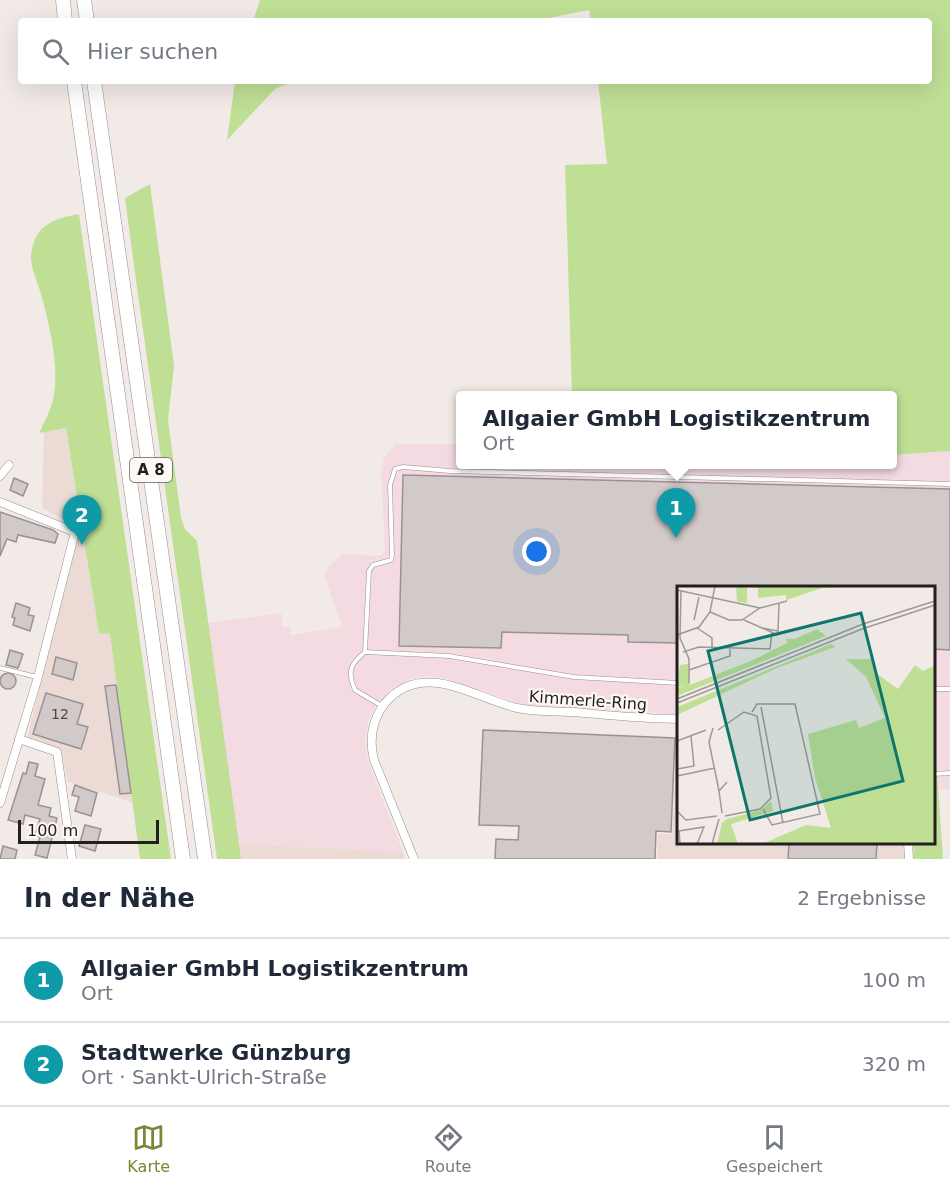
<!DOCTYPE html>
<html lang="de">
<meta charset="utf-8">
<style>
:root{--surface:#fff;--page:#f6f6f7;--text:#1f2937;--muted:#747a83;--line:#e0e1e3;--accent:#7a8735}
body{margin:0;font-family:"DejaVu Sans",sans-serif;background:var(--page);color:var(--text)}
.scale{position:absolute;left:18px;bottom:15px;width:141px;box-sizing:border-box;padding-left:6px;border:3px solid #221f1e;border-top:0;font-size:16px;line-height:21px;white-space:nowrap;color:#221f1e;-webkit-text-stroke:4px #fef8f5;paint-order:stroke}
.you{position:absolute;left:537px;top:552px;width:21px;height:21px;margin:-15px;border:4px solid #fff;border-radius:50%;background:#1a73e8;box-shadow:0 0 0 9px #1a73e833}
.badge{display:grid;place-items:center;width:39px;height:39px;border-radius:50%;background:var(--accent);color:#fff;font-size:20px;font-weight:700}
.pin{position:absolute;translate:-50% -50px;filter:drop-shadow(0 2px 3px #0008)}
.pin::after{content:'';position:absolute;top:32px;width:21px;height:18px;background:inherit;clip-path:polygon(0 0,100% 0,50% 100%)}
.popup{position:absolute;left:456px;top:391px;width:441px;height:78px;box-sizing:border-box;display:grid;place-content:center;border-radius:6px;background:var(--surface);filter:drop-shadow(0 2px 4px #0005);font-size:20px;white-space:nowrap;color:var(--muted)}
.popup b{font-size:22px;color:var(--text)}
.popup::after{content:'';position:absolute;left:50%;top:100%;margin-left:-12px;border:12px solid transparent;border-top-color:var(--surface)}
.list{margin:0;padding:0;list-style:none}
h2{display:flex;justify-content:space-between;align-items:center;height:78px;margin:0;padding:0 24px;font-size:26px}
h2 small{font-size:20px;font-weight:400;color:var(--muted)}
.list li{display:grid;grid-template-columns:39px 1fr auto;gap:18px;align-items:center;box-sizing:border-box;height:84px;padding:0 24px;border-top:2px solid var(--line)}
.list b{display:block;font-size:22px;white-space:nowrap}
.list p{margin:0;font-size:20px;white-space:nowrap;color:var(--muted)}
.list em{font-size:20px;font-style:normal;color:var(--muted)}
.icon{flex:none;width:33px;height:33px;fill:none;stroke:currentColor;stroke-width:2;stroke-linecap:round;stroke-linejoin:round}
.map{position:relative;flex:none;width:950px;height:859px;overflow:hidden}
.search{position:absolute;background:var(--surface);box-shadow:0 6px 24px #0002;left:18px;right:18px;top:18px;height:66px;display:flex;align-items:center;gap:15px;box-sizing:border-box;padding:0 21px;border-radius:6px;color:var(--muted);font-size:22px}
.sheet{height:246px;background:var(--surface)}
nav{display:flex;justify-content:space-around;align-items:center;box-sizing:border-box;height:84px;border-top:2px solid var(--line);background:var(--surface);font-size:16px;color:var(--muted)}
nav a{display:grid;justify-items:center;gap:3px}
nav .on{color:var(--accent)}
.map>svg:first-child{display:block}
.commercial{fill:#f4dbe2}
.built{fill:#ebdbd4}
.green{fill:#bfdf95}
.building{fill:#d2c9c9;stroke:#9a9292;stroke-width:1.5}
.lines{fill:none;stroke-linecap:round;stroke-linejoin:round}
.service-casing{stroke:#978f8c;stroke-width:5}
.minor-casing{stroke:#978f8c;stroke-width:9}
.motorway-casing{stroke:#978f8c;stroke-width:15}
.service{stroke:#fff;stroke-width:4}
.minor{stroke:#fff;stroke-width:8}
.motorway{stroke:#fff;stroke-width:14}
.labels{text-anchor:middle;stroke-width:4.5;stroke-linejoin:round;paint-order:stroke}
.number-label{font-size:14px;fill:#4e4a49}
.shield{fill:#fef8f5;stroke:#64605e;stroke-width:1.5}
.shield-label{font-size:15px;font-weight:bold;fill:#221f1e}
.street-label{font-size:16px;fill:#221f1e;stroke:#fef8f5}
.inset-road{fill:none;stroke:#9f9997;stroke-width:1.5}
.view{fill:#0f766e;fill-opacity:0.15;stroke:#0f766e;stroke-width:3}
.inset-edge{fill:none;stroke:#221f1e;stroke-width:3}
</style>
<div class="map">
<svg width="950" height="859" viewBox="0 0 950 859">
<rect width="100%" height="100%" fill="#f2eae7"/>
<path class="commercial" d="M395,444H460V464H892V455L950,451V789L939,790L934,726V588H678V714L524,705L444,678L427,676L411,679L394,687L376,705L369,719L365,743L368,761L403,852L238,844L208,623L281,613L283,627L290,626L291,635L342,627L325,577L328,567L343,554L380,556L385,551L381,470L384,459Z"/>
<g class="built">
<path d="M66,428L99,632L110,634L132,802L68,782L61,750L27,738L78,530L42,507L44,431Z"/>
<path d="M678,724V842L914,843V859H657L658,834H672Z"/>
<path d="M238,844L403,852L405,859H241Z"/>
</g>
<g class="green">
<path d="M260,0H950V451L892,455V396L572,395L565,165L607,164L598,81H929V21H591L589,10L534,21H253Z"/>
<path d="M235,81H294L275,89L227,140Z"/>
<path d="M150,184L174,366L168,420L181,518L185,529L197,541L241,859H217L132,251L125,198Z"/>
<path d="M79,214L171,859H140L110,634L99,633L66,428L39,433C45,421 52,408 54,394C59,363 49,324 41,294C37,280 28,263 32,249C37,224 56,218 79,214Z"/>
<path d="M934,726L943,859H914V843L934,842Z"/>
</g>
<g class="building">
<path d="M403,475L950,489V650L933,649V588H678V643L628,642V635L502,632L501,648L399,646Z"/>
<path d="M14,478L28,484L23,496L10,490Z"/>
<path d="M0,512L53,530L58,534L55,543L18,535L16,542L7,539L0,556Z"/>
<path d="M16,603L30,608L28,615L34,616L30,631L13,625L15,618L12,617Z"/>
<path d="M10,650L23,654L18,668L6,665Z"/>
<path d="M56,657L77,663L73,680L52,674Z"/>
<circle cx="8" cy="681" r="8"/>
<path d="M116,685L131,793L120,794L105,686Z"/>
<path d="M46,693L83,704L77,724L88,727L81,749L33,734Z"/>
<path d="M483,730L675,738L671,832L656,831L655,859H495L496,839L518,840L519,826L479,825Z"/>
<path d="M29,762L38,764L35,776L45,779L38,805L51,808L49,816L57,818L47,858L35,855L40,837L35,836L40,819L25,815L23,824L8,820L23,773L26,774Z"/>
<path d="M75,785L97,793L91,816L75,811L79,797L72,795Z"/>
<path d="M85,825L101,829L95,851L79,846Z"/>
<path d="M789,843H877L876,859H788Z"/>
<path d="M3,846L17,850L15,859H0Z"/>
</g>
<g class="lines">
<defs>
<g id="service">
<path d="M365,652L449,656L574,677L678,683"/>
<path d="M0,668L37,677"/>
<path d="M934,689H950"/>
<path d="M382,706L355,690C347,672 350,664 365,652L369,571L373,565L391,560L392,555L390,485L395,469L403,467L450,471L950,484"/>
<path d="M934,774L950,773"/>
</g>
<g id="minor">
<path d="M0,476L9,465"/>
<path d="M0,502L75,532L38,677L0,803"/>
<path d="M19,739L57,752L72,859"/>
<path d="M908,842L909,859"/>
<path d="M414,859L374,760C369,740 372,720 385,703C423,659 474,698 517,708C535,712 555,711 573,712C608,715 643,719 678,719"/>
</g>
<g id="motorway">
<path d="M63,0L65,21"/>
<path d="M84,0L87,21"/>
<path d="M74,81L183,859"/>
<path d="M94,81L205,859"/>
</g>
</defs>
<use href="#service" class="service-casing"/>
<use href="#minor" class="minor-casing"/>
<use href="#motorway" class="motorway-casing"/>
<use href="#service" class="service"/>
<use href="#minor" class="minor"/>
<use href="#motorway" class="motorway"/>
</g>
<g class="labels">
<g class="number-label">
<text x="60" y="719">12</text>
</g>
<rect class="shield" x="130" y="458" width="42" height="24" rx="4.5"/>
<g class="shield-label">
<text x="151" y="475">A 8</text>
</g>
<g class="street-label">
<text transform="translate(588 700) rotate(4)" y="6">Kimmerle-Ring</text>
</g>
</g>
<g transform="translate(677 586)">
<rect width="258" height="258" fill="#f2eae7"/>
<path d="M59,0H171L145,2L109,14V9L81,12V2L70,0V17L60,16ZM140,43L149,50L0,110V102L8,99L0,101L3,79L11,78L13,99L76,74L110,57L109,53H118ZM154,58L158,61L100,82L0,129V121ZM169,73H196L200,88L221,103L238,79L246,85L258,79V258H85L129,239L154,242L138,192L131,148L179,134L182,142L208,132L189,91ZM94,215L96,225L54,238L61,258H40L45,237L50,233L84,224Z" fill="#bfdf95"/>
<path class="inset-road" d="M0,4L83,22M4,5L3,52L12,73V97M33,26L52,34H65L83,22L110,15M17,34L22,11M67,34L101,49M20,42L35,52V61M85,42L101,45L102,18M0,49L22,41L33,26L38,0M6,66L22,61L93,63L95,46M12,84L53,70V63M0,113L186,38L258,15M0,117L185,43L258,19M84,121L106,237M75,126L80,118H118L143,228L95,239L86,223M36,142L32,156L42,205M41,144L67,126L80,130L94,212L83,223L48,230M0,155L29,144M0,183L17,180L14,150M0,190L38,182M0,225L9,234L40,230M45,227L42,205L50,196M3,258L2,245L27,241L20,258M35,258L42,233"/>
<path class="view" d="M184,27L226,195L73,234L31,65Z"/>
<rect width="258" height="258" class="inset-edge"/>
</g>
</svg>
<div class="scale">100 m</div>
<div class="you"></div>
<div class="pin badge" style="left:676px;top:538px;background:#0f9aa8">1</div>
<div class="popup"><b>Allgaier GmbH Logistikzentrum</b>Ort</div>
<div class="pin badge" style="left:82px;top:545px;background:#0f9aa8">2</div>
<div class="search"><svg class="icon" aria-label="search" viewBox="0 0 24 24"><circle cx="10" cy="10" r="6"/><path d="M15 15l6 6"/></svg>Hier suchen</div>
</div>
<section class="sheet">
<h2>In der Nähe<small>2 Ergebnisse</small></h2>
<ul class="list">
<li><span class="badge" style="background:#0f9aa8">1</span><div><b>Allgaier GmbH Logistikzentrum</b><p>Ort</p></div><em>100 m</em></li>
<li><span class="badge" style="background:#0f9aa8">2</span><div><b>Stadtwerke Günzburg</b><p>Ort · Sankt-Ulrich-Straße</p></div><em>320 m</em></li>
</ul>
</section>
<nav>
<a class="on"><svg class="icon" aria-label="map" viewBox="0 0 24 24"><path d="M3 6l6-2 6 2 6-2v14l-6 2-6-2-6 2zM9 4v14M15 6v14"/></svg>Karte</a>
<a><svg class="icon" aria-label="directions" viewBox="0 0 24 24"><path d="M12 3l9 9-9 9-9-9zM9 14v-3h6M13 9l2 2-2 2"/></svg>Route</a>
<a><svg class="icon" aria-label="saved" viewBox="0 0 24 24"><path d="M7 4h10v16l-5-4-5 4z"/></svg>Gespeichert</a>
</nav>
